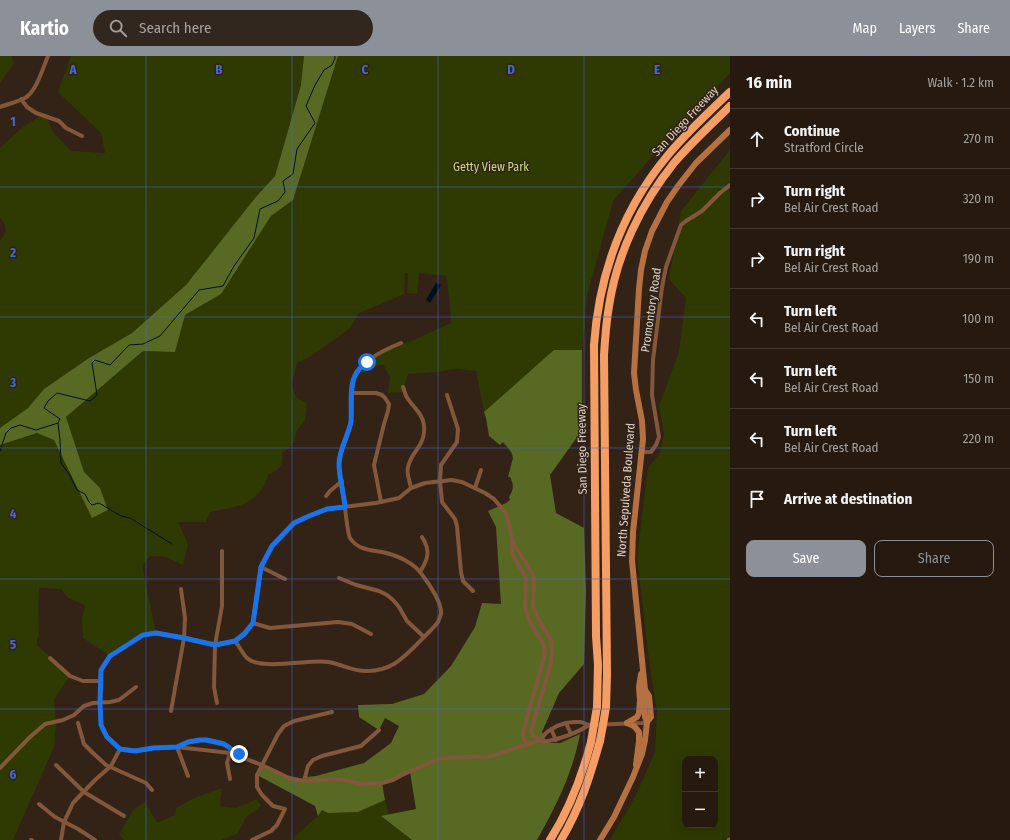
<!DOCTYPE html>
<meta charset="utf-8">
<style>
:root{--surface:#261a10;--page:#32271e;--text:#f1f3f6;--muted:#a4a19f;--line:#423830;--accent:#8c9099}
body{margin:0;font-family:"Fira Sans Condensed",sans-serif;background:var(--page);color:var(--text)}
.controls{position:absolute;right:12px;bottom:12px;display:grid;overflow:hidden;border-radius:8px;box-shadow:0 4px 16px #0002}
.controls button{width:36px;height:36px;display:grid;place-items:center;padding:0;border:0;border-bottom:1px solid var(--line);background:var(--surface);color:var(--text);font:20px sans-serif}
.stop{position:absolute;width:12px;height:12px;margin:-9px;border:3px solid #1a73e8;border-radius:50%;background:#fff}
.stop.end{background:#1a73e8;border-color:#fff;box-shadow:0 1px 4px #0008}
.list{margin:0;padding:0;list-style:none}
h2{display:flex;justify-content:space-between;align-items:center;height:52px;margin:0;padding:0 16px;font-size:17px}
h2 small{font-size:13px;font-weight:400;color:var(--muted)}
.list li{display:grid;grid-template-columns:26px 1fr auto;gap:12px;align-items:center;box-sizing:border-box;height:60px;padding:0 16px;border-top:1px solid var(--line)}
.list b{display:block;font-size:15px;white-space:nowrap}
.list p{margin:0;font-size:13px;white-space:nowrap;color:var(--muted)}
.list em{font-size:13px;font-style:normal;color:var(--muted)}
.actions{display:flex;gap:8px;padding:12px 16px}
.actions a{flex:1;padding:9px 0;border:1px solid var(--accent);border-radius:8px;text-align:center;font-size:14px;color:var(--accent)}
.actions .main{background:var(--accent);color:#fff}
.icon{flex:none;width:22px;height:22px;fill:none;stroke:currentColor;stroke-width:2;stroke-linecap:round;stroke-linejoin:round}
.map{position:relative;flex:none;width:730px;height:784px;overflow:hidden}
header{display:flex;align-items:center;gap:24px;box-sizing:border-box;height:56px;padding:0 20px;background:var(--accent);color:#fff}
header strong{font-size:19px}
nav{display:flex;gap:22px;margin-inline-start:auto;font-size:14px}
.search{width:280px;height:36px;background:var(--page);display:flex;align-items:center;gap:10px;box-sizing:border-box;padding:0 14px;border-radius:22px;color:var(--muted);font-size:15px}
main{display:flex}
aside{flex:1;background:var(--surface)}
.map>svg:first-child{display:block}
.green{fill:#2e3a02;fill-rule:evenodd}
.forest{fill:#586923}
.water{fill:#00111e}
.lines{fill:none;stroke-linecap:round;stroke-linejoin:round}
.stream{stroke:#00111e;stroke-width:1}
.minor{stroke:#82573b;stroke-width:4}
.tertiary{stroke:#82573b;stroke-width:5}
.secondary{stroke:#b67142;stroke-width:6}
.motorway{stroke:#f49e65;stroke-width:8}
.motorway-bridge{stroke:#f49e65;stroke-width:8}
.route{stroke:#1a73e8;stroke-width:5}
.grid{fill:none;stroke:#4368d5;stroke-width:1;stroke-opacity:0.55}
.labels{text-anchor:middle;stroke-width:3;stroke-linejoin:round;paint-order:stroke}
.street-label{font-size:12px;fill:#dbd0c8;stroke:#332316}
.park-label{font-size:12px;fill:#c1dc7b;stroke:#332316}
.grid-label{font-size:13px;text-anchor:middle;font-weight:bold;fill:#4368d5;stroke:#332316;stroke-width:3;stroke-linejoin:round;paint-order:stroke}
</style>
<header>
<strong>Kartio</strong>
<div class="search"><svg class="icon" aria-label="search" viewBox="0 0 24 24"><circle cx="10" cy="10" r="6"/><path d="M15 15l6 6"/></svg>Search here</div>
<nav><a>Map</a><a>Layers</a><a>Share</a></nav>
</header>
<main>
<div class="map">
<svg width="730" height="784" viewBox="0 0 730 784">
<rect width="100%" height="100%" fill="#332316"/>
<g class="green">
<path d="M0,0H11L14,7L0,27Z"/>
<path d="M71,0H304L301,29L275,120L255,142L186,229L132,277L89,302L44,333L28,352L0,372V185C7,176 8,171 0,162V92L23,71L44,58L54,77L71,95L105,97L101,77L58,36Z"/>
<path d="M338,0H730V17L656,96L613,145L601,189L587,239L582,294H554L550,302L547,301L484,356L476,315L457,313L436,316L408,318L404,331L405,336L388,337L390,321L383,308L369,312L362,318L360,313L367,306L401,287L409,286L451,267L447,220L419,217L417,238L407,237L408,217H405L404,238L359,257L349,273L310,301L297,307L291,329L297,342L307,347C306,352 306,358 305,363C303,368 298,372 296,376C295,378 296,381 295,383C293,390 288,393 282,397C283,405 282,411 275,415C274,416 270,418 269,418C267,421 266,426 264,430C251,451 233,451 210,456L206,466H178L188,488L183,509L166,501L150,500L142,510L156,577L143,579L110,600L83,582L82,564L85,549L68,542L61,533L39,532L38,552L39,581H37V589L70,620L54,643L56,666L54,691L13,784H0V389L38,377L54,384L92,462L108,454L100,432L84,417L66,361L143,295L175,296L184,259L221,238L271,160L293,144Z"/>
<path d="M730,94V779L722,784H610L636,739L655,696L657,656L649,604L637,501L648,412L660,397L664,378L659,350L679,296L686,242L669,223L681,155ZM685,703H715V769H685Z"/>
<path d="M222,732L220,750L236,752L257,743L261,750L246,761L237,778L221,784H124L119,778L134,753L145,746L157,767L175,759L176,752L194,742Z"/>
<path d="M385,744L389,759L382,761L412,784H293L294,781L318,760L322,754L358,756Z"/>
</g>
<g class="forest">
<path d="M304,0H338L293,144L271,160L221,238L185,259L175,296L143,295L66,361L84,416L100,432L108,454L92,462L54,384L37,377L0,389V372L28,352L44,333L89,302L132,277L186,229L255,142L275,120L301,29Z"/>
<path d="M554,294H582V352L580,377L550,419L556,457L584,472L586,535L584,608L559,637L542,676L547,687H560L580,678C572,719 557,748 537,784H412L381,760L416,753L410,716L382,727L385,744L358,756L328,757L322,754L318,760L315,750L257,719L262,709L289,722L304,725L305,721L316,720L364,707L391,687L399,670L385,662L379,674L359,661L358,649L392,648L424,638L451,610L475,571L482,547L501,548L496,471L488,455L506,447L510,444L509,441C514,433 514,429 510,421H508L513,402C512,395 507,391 503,386L500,389L489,380L486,362L484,356Z"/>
</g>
<path class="water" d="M436,227L441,229L430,247L426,244Z"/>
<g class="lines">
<g class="stream">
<path d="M58,367L60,384L61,407L69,418L77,434L85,438L89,446L92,449L99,447L121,460L130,462L172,488"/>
<path d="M0,395L6,377L11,372L20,369L36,374L58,367L60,363L44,352L48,345L57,337L90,345L97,339L92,307L95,304L110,309L129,289L143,288L160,280L199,234L223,230L234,210L254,182L260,153L278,145L285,136L283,125L293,118L297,93L315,67L306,50L315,29L324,14L332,9L335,2V0"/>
</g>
<g class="minor">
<path d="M21,43L27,51L36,57L59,65L66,72L82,80"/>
<path d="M0,51C8,48 17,46 25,42C36,36 43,12 48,0"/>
<path d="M403,331C405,335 405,340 408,343C413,351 423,358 424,369C426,390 412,394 408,411C406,417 410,426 411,432"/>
<path d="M352,337H376L382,339L385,342L389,348L388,355L384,368L374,409L381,446"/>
<path d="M447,339L458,373L457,386L441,409L440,425L442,446L455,463L457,470L461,516L463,525L473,535"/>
<path d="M642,396H651L656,389L659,381L652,339L653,304L662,231L666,211L677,180L681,169L686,165L702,155L720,137L730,129"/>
<path d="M475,432L481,414"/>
<path d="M326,440L330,435L342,425"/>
<path d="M512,485L534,520L533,550L537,560L551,584L552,594L551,607L531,675L533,680L544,686C559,683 576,678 589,669"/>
<path d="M261,511L285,523"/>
<path d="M420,516C428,503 431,495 422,481"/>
<path d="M339,522L356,529L379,535L387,539L393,544L399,551L407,565L424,581"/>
<path d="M253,567L270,572L338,566L352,568L371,578"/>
<path d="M235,585C239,590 243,598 247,602C261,615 308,603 328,606C342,608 353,616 368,615C377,615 387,612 394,608C407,600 417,588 428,577C431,574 435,570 438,566C439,564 440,560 441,558C442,547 430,529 423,520C415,507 397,499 382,496C370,494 358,494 350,482C347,477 345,446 343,438C342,428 339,418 339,408C340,393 349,379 351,364C352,352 350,330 355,319C363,304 386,293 401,287"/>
<path d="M50,602L70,620L83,625H100"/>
<path d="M217,647L214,631L215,589L222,550V495"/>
<path d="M171,655L184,582L185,562L181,533"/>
<path d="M78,667L84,688L93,697L106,709L146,727L152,734"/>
<path d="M566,667L571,678"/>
<path d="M551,673L556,684"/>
<path d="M527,689L523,681V676L543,605L545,595L543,587L529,564L525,551L526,522L512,497V484L508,464L505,456L494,443L485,437L462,426L452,424L425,427L411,432L399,442L376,447L327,453L309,460L294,467L272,490L261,511L253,567L244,579L235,585L215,589L184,582L156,577L143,579L110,600L101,614L100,646L101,669L107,681L120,693L135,695L153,692L177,691L230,697L262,709L289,722L304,725L340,723L362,728L382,727L393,724L402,719L438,703L447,702L492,700L540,684L547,676L557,670L566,667L574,666H581L589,669L642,667L647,666"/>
<path d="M56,709L84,736L124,760"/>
<path d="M0,712L30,681L45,668L63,664L74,659L84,650L93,647L110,646L119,644L136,631"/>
<path d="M188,720L177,691C200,679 225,683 242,701"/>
<path d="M230,723L227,707L230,697"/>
<path d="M304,725L308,710L313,704L322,700L361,690L379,674"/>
<path d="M39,748L55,761L78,773L95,784"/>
<path d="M31,784H32"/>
<path d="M61,784L64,766L73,747L95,724L111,710L120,693"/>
<path d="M252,784L271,775L277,769L285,753L273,750L262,739L257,731V719L278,678L284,670L294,665L332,656"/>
</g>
<path class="tertiary" d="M729,784H730"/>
<g class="secondary">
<path d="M645,634L649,640L651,661L647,666"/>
<path d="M627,667L637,661L639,657L640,644L639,631L641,618"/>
<path d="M627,667L634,670L639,676V685L636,709"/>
<path d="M600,784L614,761L633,721L642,698L645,684L647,666L645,661L644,641L645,634L632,505L633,476L643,383L642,365L636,334L634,317L639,233L641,214L645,195L652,175L667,146L678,130L696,107L730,74"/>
</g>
<g class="motorway">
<path d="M597,651L598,609L596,580L594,289C599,218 622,154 668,99C687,76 709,56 730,36"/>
<path d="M606,651L607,619L604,299C605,283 606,267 609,250C617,198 641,148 674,107C691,87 711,69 730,50"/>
<path d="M550,784C569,754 582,720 591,686"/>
<path d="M561,784C580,752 590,721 600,685"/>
</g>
<g class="motorway-bridge">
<path d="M600,685L603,669L606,651"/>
<path d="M591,686L597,651"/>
</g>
</g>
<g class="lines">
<path class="route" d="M239,698L224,688L206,684H200L188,686L177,691L153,692L135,695L120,693L107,681L101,669L100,646L101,614L110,600L143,579L156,577L184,582L215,589L235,585L244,578L253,567L261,511L272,490L294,467L309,460L327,453L345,451C344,438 339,421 339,408C339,394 348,380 351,366C352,353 349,331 355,320C357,314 362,310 367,306"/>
</g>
<path class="grid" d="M146,0V784M292,0V784M438,0V784M584,0V784M0,131H730M0,261H730M0,392H730M0,523H730M0,653H730"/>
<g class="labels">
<g class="street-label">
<text transform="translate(685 65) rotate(-47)" y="4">San Diego Freeway</text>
<text transform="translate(651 254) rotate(-82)" y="4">Promontory Road</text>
<text transform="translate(582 393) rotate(-91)" y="4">San Diego Freeway</text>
<text transform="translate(626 434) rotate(-86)" y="4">North Sepulveda Boulevard</text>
</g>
<g class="park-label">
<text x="491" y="115">Getty View Park</text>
</g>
</g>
<g class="grid-label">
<text x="73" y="18">A</text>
<text x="219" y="18">B</text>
<text x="365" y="18">C</text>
<text x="511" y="18">D</text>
<text x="657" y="18">E</text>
<text x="13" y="70">1</text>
<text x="13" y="201">2</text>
<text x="13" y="331">3</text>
<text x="13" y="462">4</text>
<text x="13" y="593">5</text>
<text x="13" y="723">6</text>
</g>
</svg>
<div class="controls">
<button>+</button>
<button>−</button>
</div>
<div class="stop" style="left:367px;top:306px"></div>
<div class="stop end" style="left:239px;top:698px"></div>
</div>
<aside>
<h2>16 min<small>Walk · 1.2 km</small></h2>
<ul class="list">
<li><svg class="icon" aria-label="ahead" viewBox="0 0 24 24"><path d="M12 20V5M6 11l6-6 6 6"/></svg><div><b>Continue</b><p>Stratford Circle</p></div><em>270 m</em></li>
<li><svg class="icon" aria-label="right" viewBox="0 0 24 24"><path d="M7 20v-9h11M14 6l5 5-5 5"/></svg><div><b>Turn right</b><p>Bel Air Crest Road</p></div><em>320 m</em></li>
<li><svg class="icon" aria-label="right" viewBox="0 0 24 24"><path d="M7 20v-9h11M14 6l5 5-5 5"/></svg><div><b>Turn right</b><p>Bel Air Crest Road</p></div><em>190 m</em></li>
<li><svg class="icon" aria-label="left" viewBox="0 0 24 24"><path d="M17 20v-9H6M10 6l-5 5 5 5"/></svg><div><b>Turn left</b><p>Bel Air Crest Road</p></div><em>100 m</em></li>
<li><svg class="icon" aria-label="left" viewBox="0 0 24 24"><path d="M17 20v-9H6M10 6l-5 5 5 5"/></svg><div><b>Turn left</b><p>Bel Air Crest Road</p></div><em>150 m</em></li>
<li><svg class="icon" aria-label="left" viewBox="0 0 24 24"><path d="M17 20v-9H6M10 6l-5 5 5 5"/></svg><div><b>Turn left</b><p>Bel Air Crest Road</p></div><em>220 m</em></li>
<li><svg class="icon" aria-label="arrive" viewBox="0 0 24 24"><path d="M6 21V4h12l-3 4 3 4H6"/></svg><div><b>Arrive at destination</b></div></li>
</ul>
<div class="actions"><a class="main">Save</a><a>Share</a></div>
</aside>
</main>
